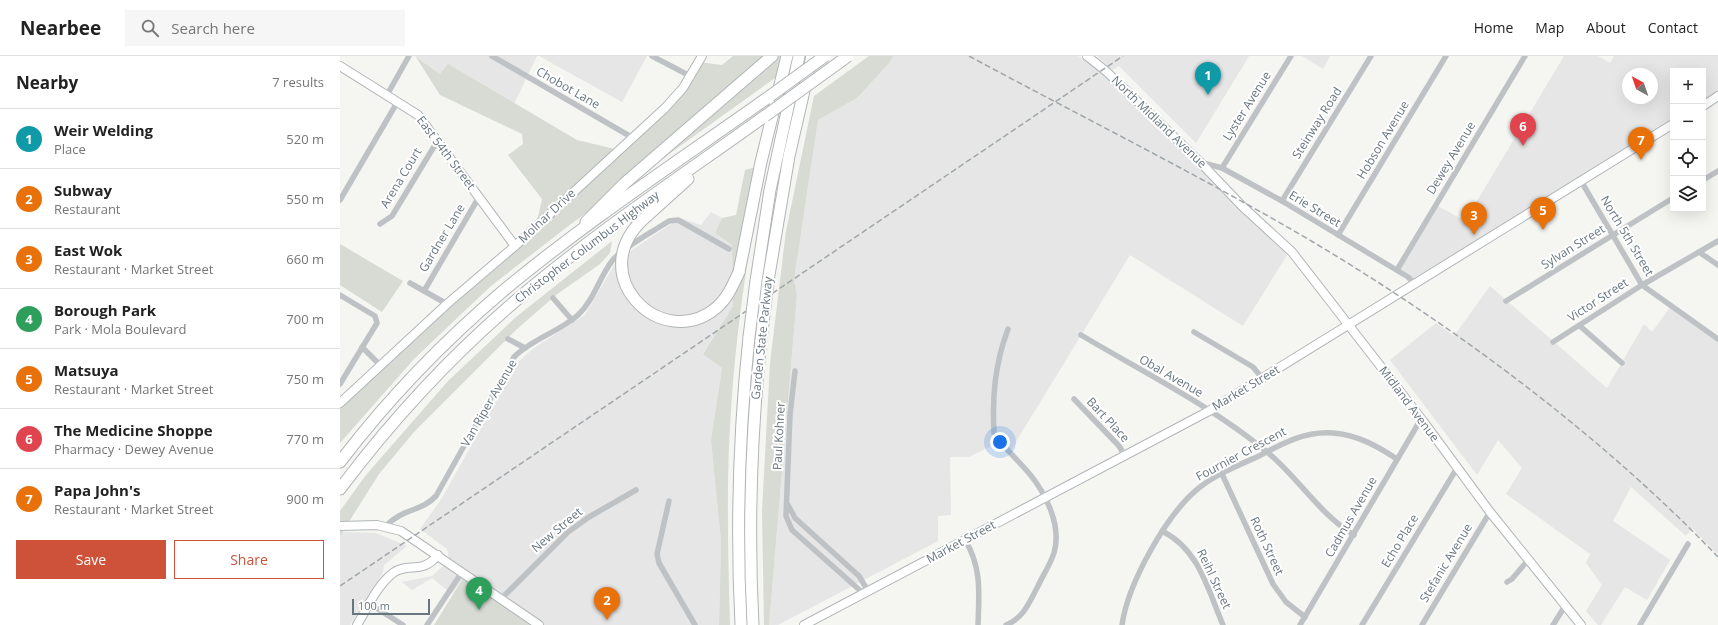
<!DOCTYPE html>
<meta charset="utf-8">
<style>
:root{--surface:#fff;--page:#f6f6f6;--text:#222;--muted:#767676;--line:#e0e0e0;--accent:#cd5239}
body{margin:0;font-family:"Open Sans",sans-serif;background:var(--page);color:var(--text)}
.controls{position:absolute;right:12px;top:12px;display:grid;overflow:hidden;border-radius:0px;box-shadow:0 4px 16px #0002}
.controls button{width:36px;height:36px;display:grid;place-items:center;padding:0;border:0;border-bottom:1px solid var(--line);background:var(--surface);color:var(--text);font:20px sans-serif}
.compass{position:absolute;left:1282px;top:12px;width:36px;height:36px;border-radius:50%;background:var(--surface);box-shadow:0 4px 16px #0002;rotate:320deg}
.scale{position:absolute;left:12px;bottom:10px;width:78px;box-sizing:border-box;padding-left:4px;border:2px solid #67767f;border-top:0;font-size:11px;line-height:14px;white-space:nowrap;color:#67767f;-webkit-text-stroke:3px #fff;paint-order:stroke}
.you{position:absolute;left:660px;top:386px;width:14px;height:14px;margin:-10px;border:3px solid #fff;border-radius:50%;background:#1a73e8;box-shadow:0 0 0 6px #1a73e833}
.badge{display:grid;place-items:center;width:26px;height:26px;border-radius:50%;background:var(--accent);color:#fff;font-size:13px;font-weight:700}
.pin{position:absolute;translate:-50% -33px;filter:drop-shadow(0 1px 2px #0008)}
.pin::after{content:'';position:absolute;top:21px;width:14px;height:12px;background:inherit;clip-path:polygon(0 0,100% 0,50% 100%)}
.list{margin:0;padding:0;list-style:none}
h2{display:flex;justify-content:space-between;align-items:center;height:52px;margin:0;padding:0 16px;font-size:17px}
h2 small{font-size:13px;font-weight:400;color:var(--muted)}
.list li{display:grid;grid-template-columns:26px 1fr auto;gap:12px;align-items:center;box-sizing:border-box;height:60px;padding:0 16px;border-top:1px solid var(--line)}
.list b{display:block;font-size:15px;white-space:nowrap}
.list p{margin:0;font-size:13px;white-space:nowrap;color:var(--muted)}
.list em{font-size:13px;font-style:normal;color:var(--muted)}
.actions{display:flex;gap:8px;padding:12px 16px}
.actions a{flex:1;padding:9px 0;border:1px solid var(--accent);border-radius:0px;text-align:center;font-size:14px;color:var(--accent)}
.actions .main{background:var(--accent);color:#fff}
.icon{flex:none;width:22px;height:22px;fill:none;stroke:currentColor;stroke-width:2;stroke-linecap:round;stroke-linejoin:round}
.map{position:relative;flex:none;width:1378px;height:569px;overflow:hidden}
header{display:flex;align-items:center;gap:24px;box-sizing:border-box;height:56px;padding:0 20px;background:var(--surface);border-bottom:1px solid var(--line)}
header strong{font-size:19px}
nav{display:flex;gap:22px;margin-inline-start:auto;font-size:14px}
.search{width:280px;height:36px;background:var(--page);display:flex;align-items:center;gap:10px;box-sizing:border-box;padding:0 14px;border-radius:0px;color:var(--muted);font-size:15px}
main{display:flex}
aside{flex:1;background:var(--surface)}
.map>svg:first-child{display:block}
.built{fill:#e5e6e5;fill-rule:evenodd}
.green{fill:#d7dbd3}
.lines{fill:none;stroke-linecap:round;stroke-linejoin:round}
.secondary-casing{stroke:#b1b6b9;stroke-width:10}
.highway-casing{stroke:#b1b5b7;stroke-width:13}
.street{stroke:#bec2c5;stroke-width:5.5}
.secondary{stroke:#fff;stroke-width:8}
.highway{stroke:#fff;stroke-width:11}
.rail{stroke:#a0a6aa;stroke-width:1.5;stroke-dasharray:6 3;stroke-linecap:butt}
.highway-bridge-casing{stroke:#b1b5b7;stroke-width:13;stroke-linecap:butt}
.highway-bridge{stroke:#fff;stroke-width:11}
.labels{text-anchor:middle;stroke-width:4;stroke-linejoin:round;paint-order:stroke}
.street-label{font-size:12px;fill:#67767f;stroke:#fff}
</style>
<header>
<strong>Nearbee</strong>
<div class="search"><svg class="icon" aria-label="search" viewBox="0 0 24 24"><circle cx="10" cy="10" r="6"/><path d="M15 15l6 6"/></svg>Search here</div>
<nav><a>Home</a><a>Map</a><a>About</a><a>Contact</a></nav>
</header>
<main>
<aside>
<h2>Nearby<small>7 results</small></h2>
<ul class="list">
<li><span class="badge" style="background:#0f9aa8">1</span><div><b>Weir Welding</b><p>Place</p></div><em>520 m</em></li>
<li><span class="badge" style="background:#e8710a">2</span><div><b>Subway</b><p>Restaurant</p></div><em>550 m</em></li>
<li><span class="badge" style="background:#e8710a">3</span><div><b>East Wok</b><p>Restaurant · Market Street</p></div><em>660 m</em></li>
<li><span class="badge" style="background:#2e9e5b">4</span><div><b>Borough Park</b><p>Park · Mola Boulevard</p></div><em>700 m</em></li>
<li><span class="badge" style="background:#e8710a">5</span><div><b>Matsuya</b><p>Restaurant · Market Street</p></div><em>750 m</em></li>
<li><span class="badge" style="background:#e0444e">6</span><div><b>The Medicine Shoppe</b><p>Pharmacy · Dewey Avenue</p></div><em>770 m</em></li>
<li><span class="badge" style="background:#e8710a">7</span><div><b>Papa John's</b><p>Restaurant · Market Street</p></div><em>900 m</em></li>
</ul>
<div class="actions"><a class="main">Save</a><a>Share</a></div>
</aside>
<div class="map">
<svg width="1378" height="569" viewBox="0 0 1378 569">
<rect width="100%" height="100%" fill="#f5f5f2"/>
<g class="built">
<path d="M75,0H197L174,48L108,9L100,18Z"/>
<path d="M199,0H307L282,46Z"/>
<path d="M553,0H738L749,6L766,21L935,185L947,199L903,270L790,199L671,394L661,385L629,401H610L611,459L598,460V485L438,569H429L457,240L454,224L478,64L517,42L550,6Z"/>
<path d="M757,0H909L856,87L779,10L773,14Z"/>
<path d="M962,0H990L983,13Z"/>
<path d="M1224,0H1258L1270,7L1274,0H1378V38L1363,47V15H1333V65L1075,225L1058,214L1098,150L1125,165ZM1288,18H1312V42H1288Z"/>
<path d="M371,156L382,162L375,177L392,189L393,250L363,297L382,312L371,384L381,485L379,569H198L125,519L112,538L92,522L72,534L62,526L92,520L109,505L107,493L80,473L102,442L178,306L194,292L245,259L277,204L340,162L361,169Z"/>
<path d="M1150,230L1267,332L1304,268L1312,276L1331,250L1378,282V499L1352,472L1346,480L1291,431L1273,465L1330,504L1307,544L1285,531L1261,569H1258L1246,555L1262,529L1246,507L1250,498L1166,438L1182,412L1158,384L1137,419L1050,304L1096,267L1114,280Z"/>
<path d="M2,476L36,477L67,490L44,509L43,517L10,569H0V480Z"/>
</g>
<g class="green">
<path d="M393,0H446L442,17L231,168L151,230L75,302L0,387V350L196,170L202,143L168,99L183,88L182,78L100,39L76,1L100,18L108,8L237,84L279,94L321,56L359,6L382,9Z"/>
<path d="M529,0H553L550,6L517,42L478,64L454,224L457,239L429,569H424L422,455L430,307L446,175L474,40Z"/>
<path d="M424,109C409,190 396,272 391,354C386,426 388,497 390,569H379L381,485L371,384L382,312L363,298L393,250L392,189L375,177L382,162L396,159L405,114Z"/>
<path d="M272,185L270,197L260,208L216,239L176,274L74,376L39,418L0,480V455L26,419L108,325L176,261Z"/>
<path d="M0,188L63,225L42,256L0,229Z"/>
<path d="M125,519L198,569H94Z"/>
</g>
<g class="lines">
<defs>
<g id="secondary">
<path d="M747,0L767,16L860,106L902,150L952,196L1083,365L1150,456L1241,569"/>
<path d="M0,10L78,59L175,190"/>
<path d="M1363,50L1378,40"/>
<path d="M0,347L107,248L175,190L325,52L343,32L362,0"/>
<path d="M0,470L37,469L61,475L199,569"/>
<path d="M17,569C27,553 37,529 53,517C68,506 82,519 98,499"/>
<path d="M464,569L869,355L1333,68"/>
</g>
<g id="highway">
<path d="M308,159L348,123"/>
<path d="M246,166L285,127L432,0"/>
<path d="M399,216L421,106L447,0"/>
<path d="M416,225L430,134L459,0"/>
<path d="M428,225L449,100L472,0"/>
<path d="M0,406C48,343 103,286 163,235C247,165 340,104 430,40"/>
<path d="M0,433C51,365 108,303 173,247C252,179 340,121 425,60"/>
<path d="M401,569C396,473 399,376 409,281"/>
<path d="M413,569C408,474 411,379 421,284"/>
</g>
</defs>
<use href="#secondary" class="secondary-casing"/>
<use href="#highway" class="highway-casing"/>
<g class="street">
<path d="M152,0L293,82"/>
<path d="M312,0L352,21"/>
<path d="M47,39L69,0"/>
<path d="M860,106L882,112L942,145L1068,221L1075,228"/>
<path d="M882,112L951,0"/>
<path d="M1363,124L1378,115"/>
<path d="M1241,125L1302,229L1378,283"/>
<path d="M0,144L58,45"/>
<path d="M942,145L1031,0"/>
<path d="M40,168L52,160L98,84"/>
<path d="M998,179L1106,0"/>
<path d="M1359,196L1378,209"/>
<path d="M1057,214L1185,0"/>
<path d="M70,227L107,248"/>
<path d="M84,235L139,141"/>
<path d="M0,239L35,260L37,267L0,328"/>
<path d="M213,242L232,264"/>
<path d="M1166,245L1333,142"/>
<path d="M1240,270L1282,307"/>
<path d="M854,276L913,311L922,322"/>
<path d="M741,279C803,316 870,349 926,395C958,421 979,458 1014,479"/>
<path d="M168,283L185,292"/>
<path d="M1213,286L1302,229L1378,185"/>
<path d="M22,291L40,309"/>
<path d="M455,315L450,359L446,460L452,474L524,538"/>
<path d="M734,343L779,390L785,400"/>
<path d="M882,418L933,528L946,546L965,561"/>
<path d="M329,445L317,498L319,507L355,569"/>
<path d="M448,449L455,462L519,520L528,535"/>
<path d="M46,470C63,452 81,456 96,440L174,301C192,283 219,276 238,259C254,244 259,222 272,205C283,191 314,175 329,165L338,164L389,193"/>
<path d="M822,475C859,493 868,534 883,569"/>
<path d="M625,484C642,511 639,538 638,569"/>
<path d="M1167,526L1172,523L1188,504"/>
<path d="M161,543L228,476L249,461L296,434"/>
<path d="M30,548L63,569"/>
<path d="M87,569L122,516"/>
<path d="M666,569C684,562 690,545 698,530C703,519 710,509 714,497C722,470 706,437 688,416C677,403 664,392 654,377C652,340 655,308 668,273"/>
<path d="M782,569C788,527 827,457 860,431C877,418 899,409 919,400C943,387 965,375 993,377C1018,379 1037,390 1057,403"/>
<path d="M960,569L1081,363"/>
<path d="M1022,569L1117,412"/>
<path d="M1082,569L1150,456"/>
<path d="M1213,569L1225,550"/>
<path d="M1300,569L1348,488"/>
</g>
<use href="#secondary" class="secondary"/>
<use href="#highway" class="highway"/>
<g class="rail">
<path d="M629,0C744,62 861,120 973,186C1117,272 1262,380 1378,501"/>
<path d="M0,530L783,0"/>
</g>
<defs>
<g id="highway-bridge">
<path d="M430,40L485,0"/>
<path d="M425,60L508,0"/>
<path d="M308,159C239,216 321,298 376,252C387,243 393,229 399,216"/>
<path d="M409,281L416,225"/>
<path d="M421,284L428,225"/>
</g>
</defs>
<use href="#highway-bridge" class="highway-bridge-casing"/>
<use href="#highway-bridge" class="highway-bridge"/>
</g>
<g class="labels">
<g class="street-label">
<text transform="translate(228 32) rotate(30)" y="4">Chobot Lane</text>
<text transform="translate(907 50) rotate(-58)" y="4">Lyster Avenue</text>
<text transform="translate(819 66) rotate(44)" y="4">North Midland Avenue</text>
<text transform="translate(977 67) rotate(-58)" y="4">Steinway Road</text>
<text transform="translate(1043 84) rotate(-59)" y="4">Hobson Avenue</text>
<text transform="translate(106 97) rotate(53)" y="4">East 54th Street</text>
<text transform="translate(1111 102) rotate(-59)" y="4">Dewey Avenue</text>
<text transform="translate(61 122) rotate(-59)" y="4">Arena Court</text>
<text transform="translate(975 153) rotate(31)" y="4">Erie Street</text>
<text transform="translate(207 160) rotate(-43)" y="4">Molnar Drive</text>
<text transform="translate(1287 180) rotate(59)" y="4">North 5th Street</text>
<text transform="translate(102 182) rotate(-59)" y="4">Gardner Lane</text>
<text transform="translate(247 191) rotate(-37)" y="4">Christopher Columbus Highway</text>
<text transform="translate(1233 191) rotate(-32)" y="4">Sylvan Street</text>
<text transform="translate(1258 244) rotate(-33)" y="4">Victor Street</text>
<text transform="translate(422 282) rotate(-84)" y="4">Garden State Parkway</text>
<text transform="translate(831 320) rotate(30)" y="4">Obal Avenue</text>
<text transform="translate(906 332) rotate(-31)" y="4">Market Street</text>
<text transform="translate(149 347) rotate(-60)" y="4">Van Riper Avenue</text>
<text transform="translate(1069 348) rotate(53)" y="4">Midland Avenue</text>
<text transform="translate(768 364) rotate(47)" y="4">Bart Place</text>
<text transform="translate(439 380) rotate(-87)" y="4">Paul Kohner</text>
<text transform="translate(901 398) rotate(-28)" y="4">Fournier Crescent</text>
<text transform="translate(1011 461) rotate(-60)" y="4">Cadmus Avenue</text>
<text transform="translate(217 474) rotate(-40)" y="4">New Street</text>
<text transform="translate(1060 485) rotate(-59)" y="4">Echo Place</text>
<text transform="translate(621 486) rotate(-28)" y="4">Market Street</text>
<text transform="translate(927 490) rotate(65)" y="4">Roth Street</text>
<text transform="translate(1106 507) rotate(-59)" y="4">Stefanic Avenue</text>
<text transform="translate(874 523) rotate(65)" y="4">Reihl Street</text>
</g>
</g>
</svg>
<div class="controls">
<button>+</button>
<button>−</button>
<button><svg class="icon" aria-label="locate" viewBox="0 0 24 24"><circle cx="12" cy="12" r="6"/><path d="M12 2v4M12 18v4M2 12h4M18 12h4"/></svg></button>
<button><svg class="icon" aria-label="layers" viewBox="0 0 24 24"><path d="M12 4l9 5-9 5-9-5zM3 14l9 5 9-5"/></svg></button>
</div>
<svg class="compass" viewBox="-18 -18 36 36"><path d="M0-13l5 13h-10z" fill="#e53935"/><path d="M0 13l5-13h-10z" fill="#767676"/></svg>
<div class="scale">100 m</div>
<div class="you"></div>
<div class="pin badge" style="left:868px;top:39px;background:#0f9aa8">1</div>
<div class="pin badge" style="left:267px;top:564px;background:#e8710a">2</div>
<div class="pin badge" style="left:1134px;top:179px;background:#e8710a">3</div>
<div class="pin badge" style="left:139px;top:554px;background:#2e9e5b">4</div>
<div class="pin badge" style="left:1203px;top:174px;background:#e8710a">5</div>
<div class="pin badge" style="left:1183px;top:90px;background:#e0444e">6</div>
<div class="pin badge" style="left:1301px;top:104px;background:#e8710a">7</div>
</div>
</main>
